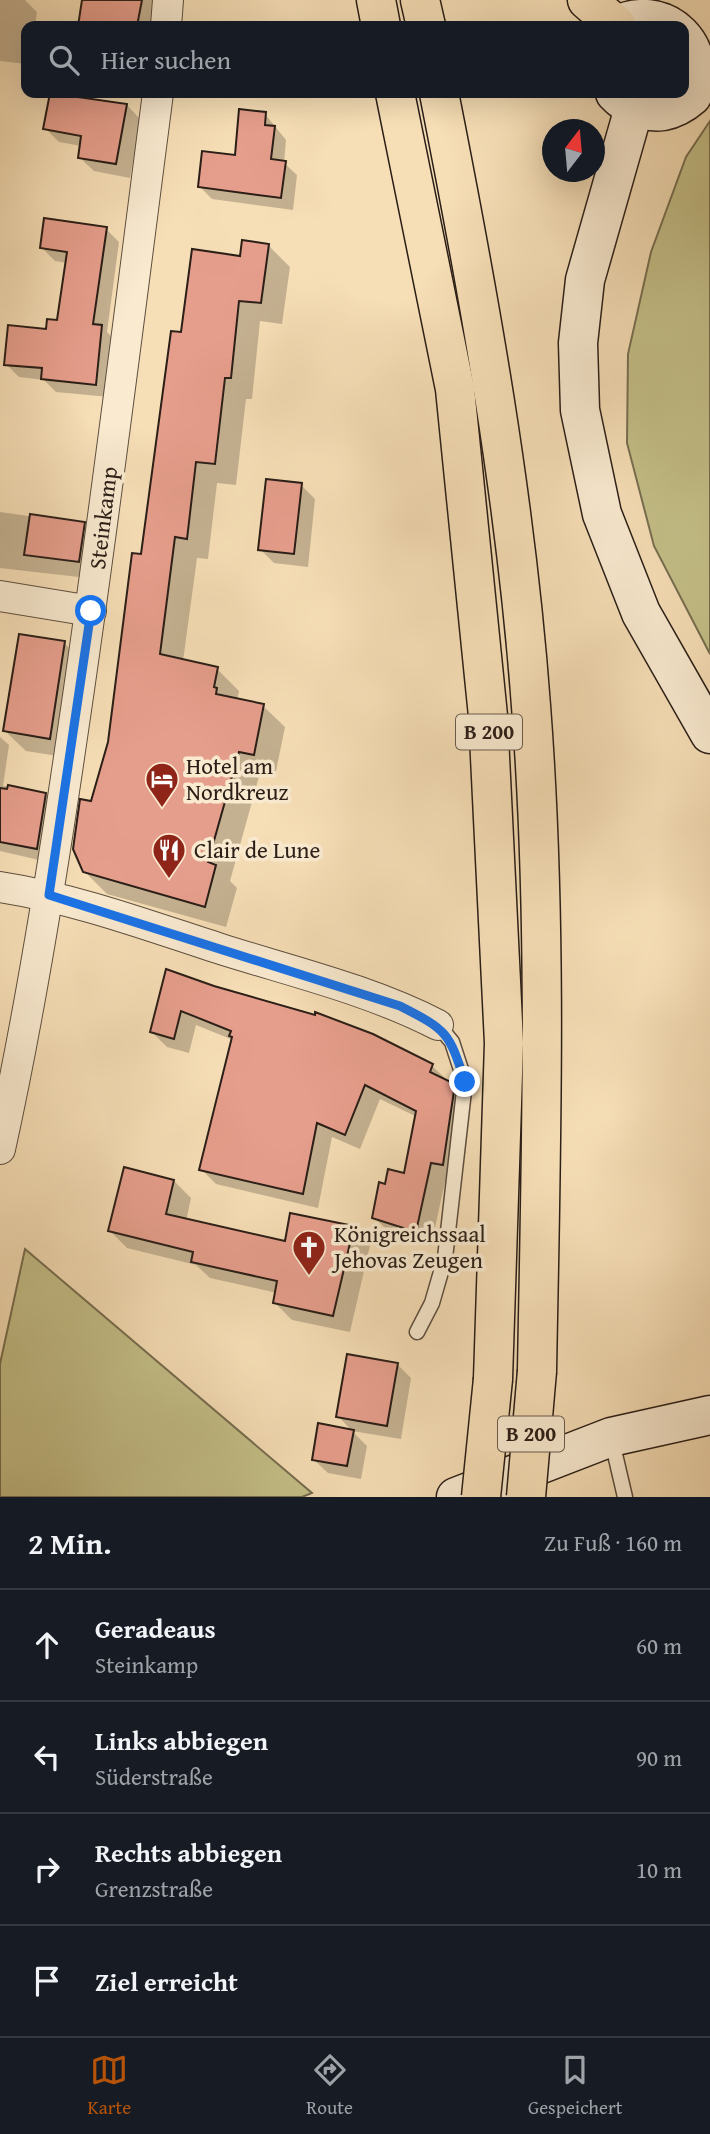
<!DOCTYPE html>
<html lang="de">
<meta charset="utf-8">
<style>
:root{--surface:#171b24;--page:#242831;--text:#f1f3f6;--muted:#9ea1a6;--line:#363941;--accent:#b45309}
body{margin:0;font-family:"Gentium Book Plus",serif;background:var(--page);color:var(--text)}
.compass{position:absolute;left:542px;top:119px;width:63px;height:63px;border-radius:50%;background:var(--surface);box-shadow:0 7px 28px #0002;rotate:16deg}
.stop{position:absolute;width:21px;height:21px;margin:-16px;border:5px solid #1a73e8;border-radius:50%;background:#fff}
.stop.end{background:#1a73e8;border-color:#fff;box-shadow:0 2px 7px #0008}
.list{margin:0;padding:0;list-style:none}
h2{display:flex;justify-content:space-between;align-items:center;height:91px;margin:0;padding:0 28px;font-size:30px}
h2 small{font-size:23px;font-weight:400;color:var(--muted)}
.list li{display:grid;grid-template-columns:46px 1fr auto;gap:21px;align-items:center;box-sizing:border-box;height:112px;padding:0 28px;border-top:2px solid var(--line)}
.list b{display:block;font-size:26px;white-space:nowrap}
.list p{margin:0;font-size:23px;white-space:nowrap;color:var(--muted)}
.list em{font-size:23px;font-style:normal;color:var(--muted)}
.icon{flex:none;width:38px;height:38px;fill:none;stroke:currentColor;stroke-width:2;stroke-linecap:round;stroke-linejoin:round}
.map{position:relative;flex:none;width:710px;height:1497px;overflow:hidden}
.search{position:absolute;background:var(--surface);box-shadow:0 7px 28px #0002;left:21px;right:21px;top:21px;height:77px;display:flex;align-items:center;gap:18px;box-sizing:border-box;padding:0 24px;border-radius:14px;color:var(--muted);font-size:26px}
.sheet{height:539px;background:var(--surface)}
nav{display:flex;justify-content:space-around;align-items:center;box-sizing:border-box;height:98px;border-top:2px solid var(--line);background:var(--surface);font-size:19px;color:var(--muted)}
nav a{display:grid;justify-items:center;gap:4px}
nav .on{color:var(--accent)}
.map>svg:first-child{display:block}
.green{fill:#c4bf88;stroke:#776e50;stroke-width:2}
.shadow{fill:#0003}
.building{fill:#e69e8c;stroke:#2a1e17;stroke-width:2}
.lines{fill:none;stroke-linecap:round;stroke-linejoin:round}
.lane-casing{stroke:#5d4e3f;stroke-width:17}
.street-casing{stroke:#5d4e3f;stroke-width:32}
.secondary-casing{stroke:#2a1e17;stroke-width:41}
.highway-casing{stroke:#2a1e17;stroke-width:41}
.lane{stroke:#f9ead0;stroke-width:14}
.street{stroke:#f9ead0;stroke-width:30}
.secondary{stroke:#f9ead0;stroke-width:38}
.highway{stroke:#f6deb6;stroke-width:38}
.highway-bridge-casing{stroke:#2a1e17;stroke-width:41;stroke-linecap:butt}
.highway-bridge{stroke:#f6deb6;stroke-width:38}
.route{stroke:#1a73e8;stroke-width:9}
.labels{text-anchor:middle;stroke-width:7;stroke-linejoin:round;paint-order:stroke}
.shield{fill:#f9ead0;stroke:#685b4e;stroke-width:2}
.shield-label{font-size:21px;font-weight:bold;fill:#2a1e17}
.street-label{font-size:23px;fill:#2a1e17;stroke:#f9ead0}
.poi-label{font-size:23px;fill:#2a1e17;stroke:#f9ead0;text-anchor:start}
</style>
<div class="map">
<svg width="710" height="1497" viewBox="0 0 710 1497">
<rect width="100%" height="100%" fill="#f6deb6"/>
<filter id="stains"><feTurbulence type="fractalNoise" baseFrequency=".00286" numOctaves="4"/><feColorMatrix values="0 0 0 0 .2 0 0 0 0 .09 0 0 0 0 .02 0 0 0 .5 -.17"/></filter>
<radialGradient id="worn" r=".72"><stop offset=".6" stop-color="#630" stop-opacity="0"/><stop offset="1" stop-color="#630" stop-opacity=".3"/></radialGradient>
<g class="green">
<path d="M710,121V654L654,546L627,443L628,354L651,252L686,157Z"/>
<path d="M25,1249L312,1493L302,1497H0V1364Z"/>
</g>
<g class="shadow">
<path d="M0,0H25L37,12L35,26H26V64L0,61Z"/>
<path d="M84,0H158L153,26H79Z"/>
<path d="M51,93L127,105L141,120L130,178L94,171L79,157L81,146L59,142L45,128Z"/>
<path d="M265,114L286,140L284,163L297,175L293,210L212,199L200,187L236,157Z"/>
<path d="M106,229L119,242L107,332L115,340L109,397L56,392L44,380L19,377L6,364L59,322L67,263L55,261L42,248Z"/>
<path d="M268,245L290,267L282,324L260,321L252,399H246L236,485L217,483L208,559L197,558L183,661L217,669L239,691L237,700L263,706L285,727L275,776L260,773L230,881L237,888L226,927L107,894L84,871L92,803L110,743L182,334L242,258Z"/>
<path d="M301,485L315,499L308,567L274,563L260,549Z"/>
<path d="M0,512L84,524L101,541L96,579L0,568Z"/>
<path d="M64,643L85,663L70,758L26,751L5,731Z"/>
<path d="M0,737L9,745L3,786L45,794L60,809L52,863L0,851Z"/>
<path d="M167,971L432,1066L470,1101L458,1179L446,1177L431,1246L389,1232L374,1217L387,1186L406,1175L417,1117L380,1099L360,1149L332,1137L318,1208L216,1184L201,1169L233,1040L196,1025L189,1053L167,1047L152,1032Z"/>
<path d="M174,1181L191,1198L186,1221L286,1243L353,1227L370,1245L350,1332L292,1320L275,1303L277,1293L210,1278L196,1265L127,1248L110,1231Z"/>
<path d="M397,1364L411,1378L401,1439L352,1431L338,1416Z"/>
<path d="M353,1432L367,1446L361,1479L328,1473L313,1459Z"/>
</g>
<g class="building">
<path d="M82,0H142L137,26H78Z"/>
<path d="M50,93L127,104L116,164L78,158L81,136L43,129Z"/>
<path d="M239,109L266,112L265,125L275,126L271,159L286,161L281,198L198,187L202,151L235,155Z"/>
<path d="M44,218L107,227L93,324L102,325L96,385L41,379L42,368L4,365L8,325L46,329L47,319L57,320L67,252L40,248Z"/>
<path d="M242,240L269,244L261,303L239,301L231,378H225L215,464L196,462L187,539L175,537L160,654L218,667L214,687L217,688L216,694L264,704L254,755L239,752L208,862L216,865L205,907L83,872L73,849L80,799L91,801L108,742L132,553L141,554L171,331L181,332L192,249L240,256Z"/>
<path d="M266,479L302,483L294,554L258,550Z"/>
<path d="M30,514L85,522L79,562L24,555Z"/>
<path d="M19,634L65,641L50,739L3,731Z"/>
<path d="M8,785L46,793L37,849L0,842V788L7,789Z"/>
<path d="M166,969L214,986L315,1015V1012L373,1034L433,1064L430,1072L455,1084L443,1165L431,1163L416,1232L372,1218L379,1182L385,1184L388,1169L404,1173L416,1111L365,1085L345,1135L317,1123L303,1194L199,1170L232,1037L229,1036L231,1031L181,1011L174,1039L150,1032Z"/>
<path d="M124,1167L174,1180L166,1214L285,1241L290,1213L354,1226L333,1316L273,1303L277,1281L191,1262L193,1252L108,1231Z"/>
<path d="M347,1354L398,1363L387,1426L336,1417Z"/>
<path d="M318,1423L354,1430L347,1466L312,1460Z"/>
</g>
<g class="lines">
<defs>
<g id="lane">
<path d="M417,1332L432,1303L445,1258L465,1082L452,1042L438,1025"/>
<path d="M611,1437L625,1497"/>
</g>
<g id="street">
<path d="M166,26L168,0"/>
<path d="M0,596L91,611"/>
<path d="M0,887C78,899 152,927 227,951C298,973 372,991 438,1025"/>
<path d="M0,1149C30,1013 52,875 72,737C104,523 130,308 158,93"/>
</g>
<g id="secondary">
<path d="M615,26C668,0 710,51 692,96C684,103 674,109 663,111C645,113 628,107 615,93"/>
<path d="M634,108L585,280L578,343L580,410L602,514L641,613L710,734"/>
<path d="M456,1497L611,1437L710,1415"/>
</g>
<g id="highway">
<path d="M376,0L381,26"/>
<path d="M420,0L426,26"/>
<path d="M587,0L616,25"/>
<path d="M395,93L455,389L488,716L504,1043L493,1379"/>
<path d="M439,93C479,295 516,500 531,706C548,927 541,1149 537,1371"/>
</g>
</defs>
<use href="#lane" class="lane-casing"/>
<use href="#street" class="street-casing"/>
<use href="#secondary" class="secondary-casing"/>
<use href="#highway" class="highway-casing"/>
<use href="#lane" class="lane"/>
<use href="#street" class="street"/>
<use href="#secondary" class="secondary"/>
<use href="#highway" class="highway"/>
<defs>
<g id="highway-bridge">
<path d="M481,1497L493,1379"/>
<path d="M526,1497L537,1371"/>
</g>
</defs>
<use href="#highway-bridge" class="highway-bridge-casing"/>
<use href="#highway-bridge" class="highway-bridge"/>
</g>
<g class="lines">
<path class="route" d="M91,611L49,895L400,1006C447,1030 449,1032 465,1082"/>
</g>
<defs>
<symbol id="hotel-pin" viewBox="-11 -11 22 30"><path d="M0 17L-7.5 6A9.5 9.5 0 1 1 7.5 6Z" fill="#8f2418" stroke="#f9ead0"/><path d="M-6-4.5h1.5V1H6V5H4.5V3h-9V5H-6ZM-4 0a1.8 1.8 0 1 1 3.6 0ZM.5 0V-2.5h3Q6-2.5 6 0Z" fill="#fff"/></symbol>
<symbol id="restaurant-pin" viewBox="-11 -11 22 30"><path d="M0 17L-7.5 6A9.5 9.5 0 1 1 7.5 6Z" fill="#8f2418" stroke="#f9ead0"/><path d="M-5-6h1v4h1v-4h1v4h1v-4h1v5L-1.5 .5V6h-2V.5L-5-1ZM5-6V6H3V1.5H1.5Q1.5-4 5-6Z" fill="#fff"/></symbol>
<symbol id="church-pin" viewBox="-11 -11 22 30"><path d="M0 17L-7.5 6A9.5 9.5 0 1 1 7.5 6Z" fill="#8f2418" stroke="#f9ead0"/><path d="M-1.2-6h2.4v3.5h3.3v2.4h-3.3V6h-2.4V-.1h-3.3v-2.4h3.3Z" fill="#fff"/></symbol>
</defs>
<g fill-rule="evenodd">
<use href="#hotel-pin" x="143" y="760" width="38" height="52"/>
<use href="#restaurant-pin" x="150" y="831" width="38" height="52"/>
<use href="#church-pin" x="290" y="1228" width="38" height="52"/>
</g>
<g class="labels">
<g class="shield">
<rect x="456" y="714.5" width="66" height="35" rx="5"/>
<rect x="498" y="1416.5" width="66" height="35" rx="5"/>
</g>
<g class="shield-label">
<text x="489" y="739">B 200</text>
<text x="531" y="1441">B 200</text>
</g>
<g class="street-label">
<text transform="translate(103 518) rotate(-83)" y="8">Steinkamp</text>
</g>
<g class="poi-label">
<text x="186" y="774">Hotel am<tspan x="186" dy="26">Nordkreuz</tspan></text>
<text x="194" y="858">Clair de Lune</text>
<text x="334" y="1242">Königreichssaal<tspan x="334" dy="26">Jehovas Zeugen</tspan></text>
</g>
</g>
<rect width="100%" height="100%" filter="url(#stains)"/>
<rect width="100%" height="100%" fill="url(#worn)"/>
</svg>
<svg class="compass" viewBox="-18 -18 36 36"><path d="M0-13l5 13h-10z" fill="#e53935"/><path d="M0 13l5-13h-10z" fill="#9ea1a6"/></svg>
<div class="stop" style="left:91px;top:611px"></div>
<div class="stop end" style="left:465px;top:1082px"></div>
<div class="search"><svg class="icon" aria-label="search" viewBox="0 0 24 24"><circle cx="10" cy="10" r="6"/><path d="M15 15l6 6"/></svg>Hier suchen</div>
</div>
<section class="sheet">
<h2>2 Min.<small>Zu Fuß · 160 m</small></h2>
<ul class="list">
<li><svg class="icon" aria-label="ahead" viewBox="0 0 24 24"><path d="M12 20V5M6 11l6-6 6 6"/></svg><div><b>Geradeaus</b><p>Steinkamp</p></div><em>60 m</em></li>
<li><svg class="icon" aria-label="left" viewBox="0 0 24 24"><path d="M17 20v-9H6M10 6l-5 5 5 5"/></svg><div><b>Links abbiegen</b><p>Süderstraße</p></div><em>90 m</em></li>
<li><svg class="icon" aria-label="right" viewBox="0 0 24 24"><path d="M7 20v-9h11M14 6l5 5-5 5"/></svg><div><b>Rechts abbiegen</b><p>Grenzstraße</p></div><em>10 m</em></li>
<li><svg class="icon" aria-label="arrive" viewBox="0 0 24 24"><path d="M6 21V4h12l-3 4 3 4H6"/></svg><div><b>Ziel erreicht</b></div></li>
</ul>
</section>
<nav>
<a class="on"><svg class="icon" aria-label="map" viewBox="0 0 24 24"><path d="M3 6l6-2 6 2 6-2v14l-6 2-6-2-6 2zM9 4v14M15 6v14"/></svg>Karte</a>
<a><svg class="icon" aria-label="directions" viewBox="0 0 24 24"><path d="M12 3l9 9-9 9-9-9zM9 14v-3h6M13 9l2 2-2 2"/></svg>Route</a>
<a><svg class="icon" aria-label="saved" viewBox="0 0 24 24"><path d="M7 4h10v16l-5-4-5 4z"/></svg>Gespeichert</a>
</nav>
